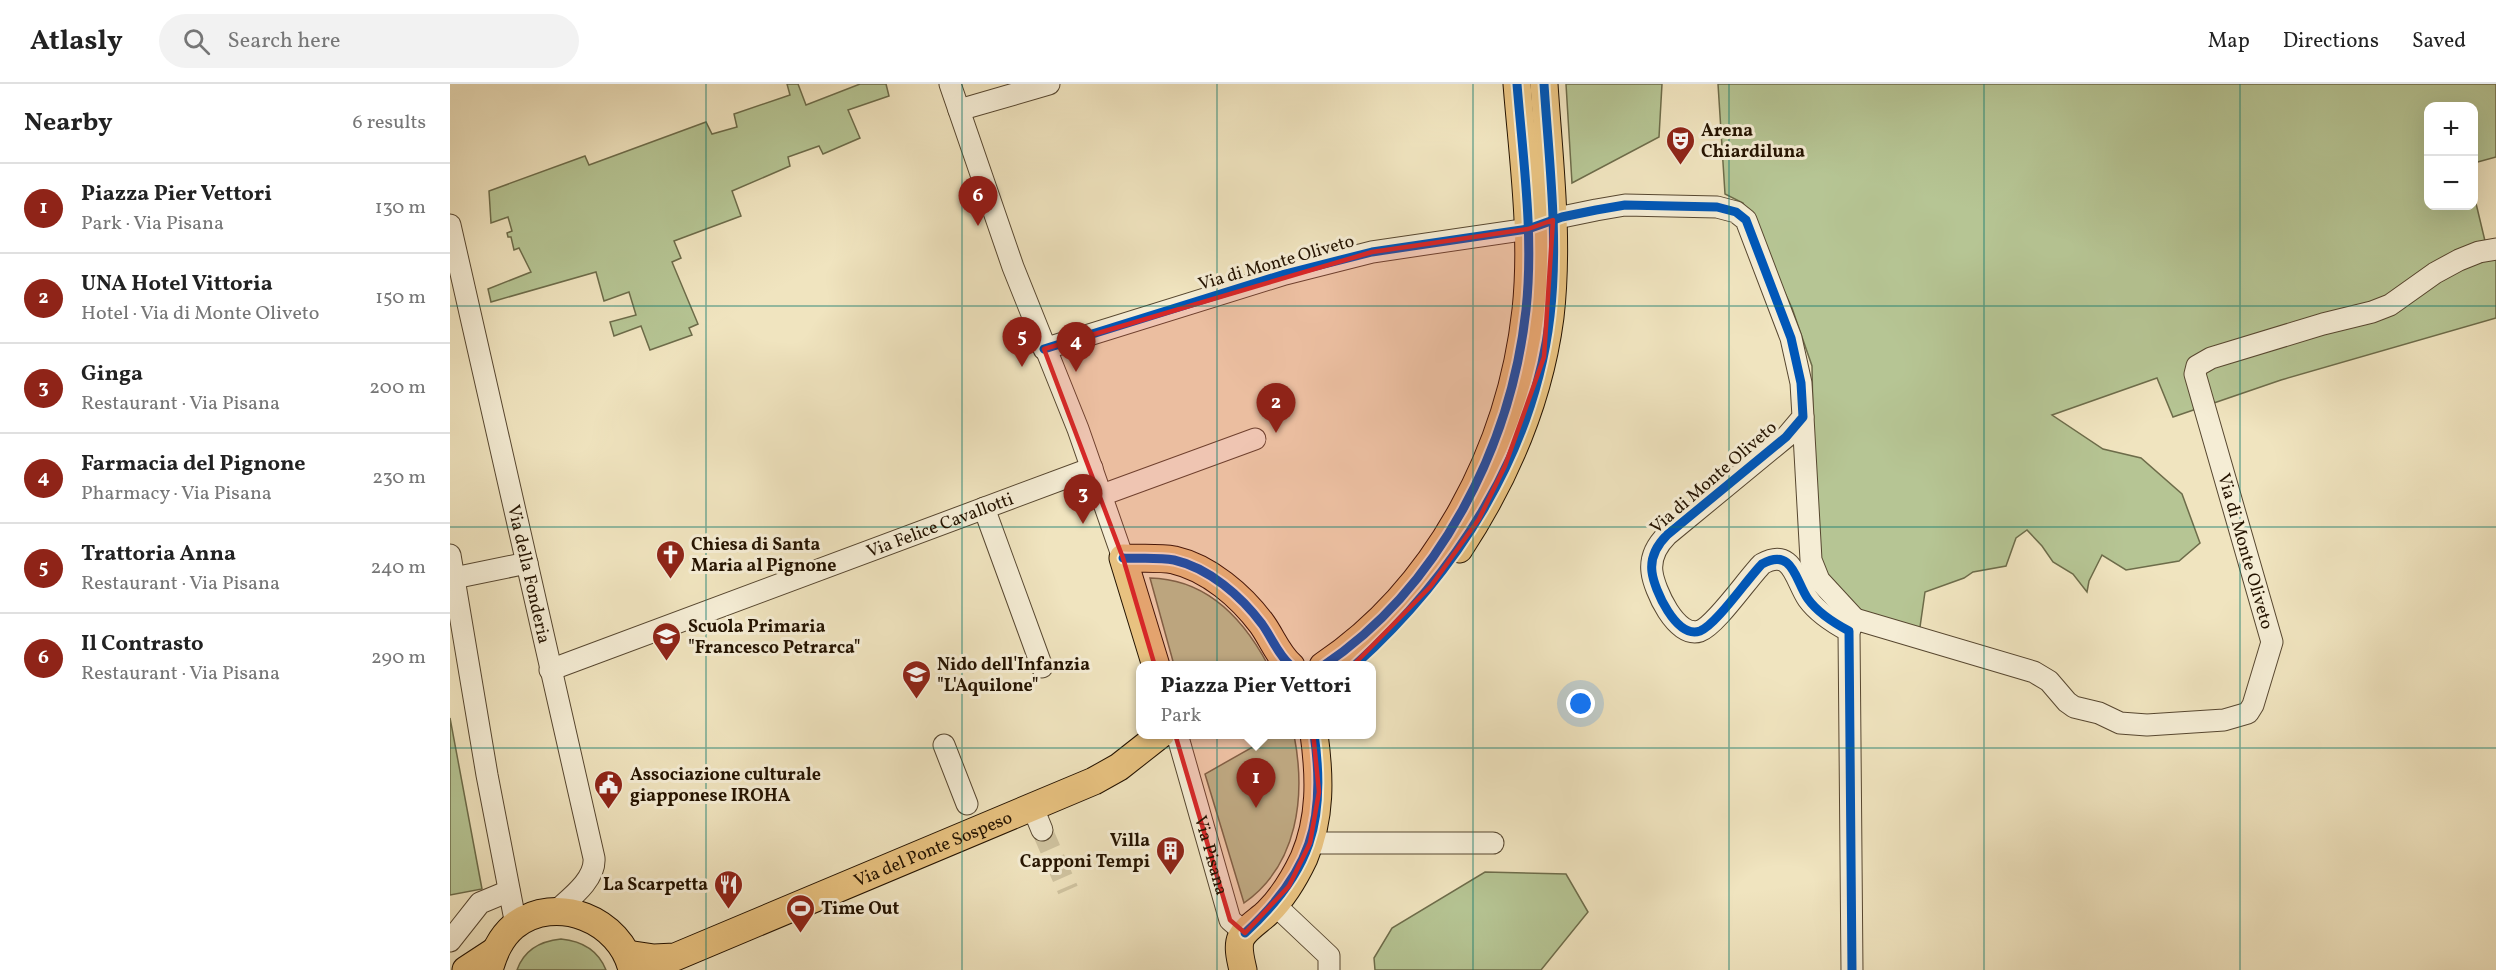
<!DOCTYPE html>
<meta charset="utf-8">
<style>
:root{--surface:#fff;--page:#f2f2f2;--text:#222;--muted:#767676;--line:#e0e0e0;--accent:#8f2418}
body{margin:0;font-family:Vollkorn,serif;background:var(--page);color:var(--text)}
.controls{position:absolute;right:18px;top:18px;display:grid;overflow:hidden;border-radius:12px;box-shadow:0 6px 24px #0002}
.controls button{width:54px;height:54px;display:grid;place-items:center;padding:0;border:0;border-bottom:2px solid var(--line);background:var(--surface);color:var(--text);font:30px sans-serif}
.you{position:absolute;left:1131px;top:620px;width:21px;height:21px;margin:-15px;border:4px solid #fff;border-radius:50%;background:#1a73e8;box-shadow:0 0 0 9px #1a73e833}
.badge{display:grid;place-items:center;width:39px;height:39px;border-radius:50%;background:var(--accent);color:#fff;font-size:20px;font-weight:700}
.pin{position:absolute;translate:-50% -50px;filter:drop-shadow(0 2px 3px #0008)}
.pin::after{content:'';position:absolute;top:32px;width:21px;height:18px;background:inherit;clip-path:polygon(0 0,100% 0,50% 100%)}
.popup{position:absolute;left:686px;top:577px;width:240px;height:78px;box-sizing:border-box;display:grid;place-content:center;border-radius:12px;background:var(--surface);filter:drop-shadow(0 2px 4px #0005);font-size:20px;white-space:nowrap;color:var(--muted)}
.popup b{font-size:22px;color:var(--text)}
.popup::after{content:'';position:absolute;left:50%;top:100%;margin-left:-12px;border:12px solid transparent;border-top-color:var(--surface)}
.list{margin:0;padding:0;list-style:none}
h2{display:flex;justify-content:space-between;align-items:center;height:78px;margin:0;padding:0 24px;font-size:26px}
h2 small{font-size:20px;font-weight:400;color:var(--muted)}
.list li{display:grid;grid-template-columns:39px 1fr auto;gap:18px;align-items:center;box-sizing:border-box;height:90px;padding:0 24px;border-top:2px solid var(--line)}
.list b{display:block;font-size:22px;white-space:nowrap}
.list p{margin:0;font-size:20px;white-space:nowrap;color:var(--muted)}
.list em{font-size:20px;font-style:normal;color:var(--muted)}
.icon{flex:none;width:33px;height:33px;fill:none;stroke:currentColor;stroke-width:2;stroke-linecap:round;stroke-linejoin:round}
.map{position:relative;flex:none;width:2046px;height:886px;overflow:hidden}
header{display:flex;align-items:center;gap:36px;box-sizing:border-box;height:84px;padding:0 30px;background:var(--surface);border-bottom:2px solid var(--line)}
header strong{font-size:28px}
nav{display:flex;gap:33px;margin-inline-start:auto;font-size:21px}
.search{width:420px;height:54px;background:var(--page);display:flex;align-items:center;gap:15px;box-sizing:border-box;padding:0 21px;border-radius:33px;color:var(--muted);font-size:22px}
main{display:flex}
aside{flex:1;background:var(--surface)}
.map>svg:first-child{display:block}
.green{fill:#b6c594;stroke:#6d6c4a;stroke-width:1.5}
.lines{fill:none;stroke-linecap:round;stroke-linejoin:round}
.minor-tunnel{stroke:#d1c5a2;stroke-width:21;stroke-dasharray:21 10;stroke-linecap:butt}
.minor-casing{stroke:#574730;stroke-width:23}
.major-casing{stroke:#241300;stroke-width:29}
.minor{stroke:#f5edd5;stroke-width:21}
.major{stroke:#e8c280;stroke-width:27}
.cycleway-casing{stroke:#f5edd5;stroke-width:13}
.cycleway{stroke:#0057b8;stroke-width:9}
.marked{fill:#d62828;fill-opacity:0.2;stroke:#d62828;stroke-width:4.5;stroke-linejoin:round}
.grid{fill:none;stroke:#0f766e;stroke-width:1.5;stroke-opacity:0.55}
.labels{text-anchor:middle;stroke-width:6;stroke-linejoin:round;paint-order:stroke}
.poi-label{font-size:18px;font-weight:bold;fill:#241300;stroke:#f5edd5;text-anchor:start}
.street-label{font-size:18px;fill:#241300;stroke:#f5edd5}
</style>
<header>
<strong>Atlasly</strong>
<div class="search"><svg class="icon" aria-label="search" viewBox="0 0 24 24"><circle cx="10" cy="10" r="6"/><path d="M15 15l6 6"/></svg>Search here</div>
<nav><a>Map</a><a>Directions</a><a>Saved</a></nav>
</header>
<main>
<aside>
<h2>Nearby<small>6 results</small></h2>
<ul class="list">
<li><span class="badge">1</span><div><b>Piazza Pier Vettori</b><p>Park · Via Pisana</p></div><em>130 m</em></li>
<li><span class="badge">2</span><div><b>UNA Hotel Vittoria</b><p>Hotel · Via di Monte Oliveto</p></div><em>150 m</em></li>
<li><span class="badge">3</span><div><b>Ginga</b><p>Restaurant · Via Pisana</p></div><em>200 m</em></li>
<li><span class="badge">4</span><div><b>Farmacia del Pignone</b><p>Pharmacy · Via Pisana</p></div><em>230 m</em></li>
<li><span class="badge">5</span><div><b>Trattoria Anna</b><p>Restaurant · Via Pisana</p></div><em>240 m</em></li>
<li><span class="badge">6</span><div><b>Il Contrasto</b><p>Restaurant · Via Pisana</p></div><em>290 m</em></li>
</ul>
</aside>
<div class="map">
<svg width="2046" height="886" viewBox="0 0 2046 886">
<rect width="100%" height="100%" fill="#f0e4bf"/>
<filter id="stains"><feTurbulence type="fractalNoise" baseFrequency=".00333" numOctaves="4"/><feColorMatrix values="0 0 0 0 .2 0 0 0 0 .09 0 0 0 0 .02 0 0 0 .5 -.17"/></filter>
<radialGradient id="worn" r=".72"><stop offset=".6" stop-color="#630" stop-opacity="0"/><stop offset="1" stop-color="#630" stop-opacity=".3"/></radialGradient>
<g class="green">
<path d="M337,0H348L356,21L410,0H436L439,12L398,26L410,54L373,70L369,62L338,73L340,82L282,107L291,132L224,157L231,174L222,178L248,240L239,244L242,251L200,266L191,242L164,252L160,238L186,231L179,208L154,217L146,188L41,218L38,205L81,188L69,164L64,166L61,153H58L57,149L62,147L58,133L41,139L39,107L135,72L139,81L256,38L262,50L287,43L284,30L340,11Z"/>
<path d="M1116,0H1212L1209,53L1122,99Z"/>
<path d="M1268,0H2046V73L2024,79V22H1978V122H2024V111L2035,157L2002,180L2046,171V234L1831,296L1723,333L1707,294L1602,331L1653,365L1691,374L1732,410L1750,459L1729,477L1676,486L1652,471L1639,497L1637,508L1623,490L1603,478L1592,462L1577,446L1566,454L1556,482L1523,488L1514,494L1475,508L1469,550L1417,534L1375,494L1365,445L1362,282L1342,224L1293,119L1275,110Z"/>
<path d="M700,494C757,495 793,534 818,581H724Z"/>
<path d="M0,634L32,805L0,811Z"/>
<path d="M824,651H844C856,712 848,781 794,819L755,690Z"/>
<path d="M1035,788L1116,790L1138,828L1091,886H925L924,874L942,844Z"/>
<path d="M111,855C132,857 148,866 156,886H67C74,866 91,857 111,855Z"/>
</g>
<g class="lines">
<path class="minor-tunnel" d="M592,746L618,806"/>
<defs>
<g id="minor">
<path d="M500,0L563,183L628,345L673,474"/>
<path d="M509,26L599,0"/>
<path id="s1" d="M0,141L144,774C146,796 119,815 105,828"/>
<path d="M594,265L835,190L922,168L1078,145L1112,133L1146,126L1175,121L1267,123L1286,128L1296,136L1341,254L1351,299L1353,333L1336,353L1217,451C1207,461 1200,473 1202,488C1204,505 1226,555 1250,547C1266,541 1298,494 1312,480C1343,463 1345,496 1358,515C1368,529 1384,539 1399,547L1402,886"/>
<path d="M1353,333L1361,476L1369,496L1405,535"/>
<path d="M652,411L805,355"/>
<path d="M534,424L592,583"/>
<path d="M0,471L37,691L66,841"/>
<path d="M4,494L77,479"/>
<path d="M1399,547L1405,535L1584,588L1599,597L1617,618L1624,623L1649,629L1670,639L1697,641L1774,636L1798,629L1803,621L1822,558L1745,290L1747,282L1761,274L1873,240L1922,228L1940,221L1985,189L2009,176L2029,168L2046,165"/>
<path id="s2" d="M100,586L642,384"/>
<path id="s3" d="M727,650L780,836L795,849"/>
<path d="M494,661L517,720"/>
<path d="M583,724L592,746"/>
<path d="M860,759H1043"/>
<path d="M825,821L879,872V886"/>
<path d="M0,857L30,819L59,807"/>
</g>
<g id="major">
<path d="M1009,465C1055,395 1089,317 1100,233C1109,156 1099,77 1094,0"/>
<path d="M706,582L673,474C689,475 708,473 724,476C759,484 791,512 812,540C822,554 828,571 841,582"/>
<path d="M873,582C989,504 1061,363 1076,226C1084,151 1073,75 1067,0"/>
<path id="s4" d="M177,870L204,874L225,873L644,697L669,683L711,650"/>
<path d="M16,886L45,867"/>
<path d="M39,886C44,869 50,854 64,842C106,809 171,836 182,886"/>
<path d="M793,886C791,877 787,863 791,854C796,844 810,836 818,828C833,813 845,793 854,774C871,734 870,693 864,650"/>
</g>
</defs>
<use href="#minor" class="minor-casing"/>
<use href="#major" class="major-casing"/>
<use href="#minor" class="minor"/>
<use href="#major" class="major"/>
<defs>
<g id="cycleway">
<path d="M594,265L835,190L922,168L1078,145L1112,133L1146,126L1175,121L1267,123L1286,128L1296,136L1341,254L1351,299L1353,333L1336,353L1217,451C1207,461 1200,473 1202,488C1204,505 1226,555 1250,547C1266,541 1298,494 1312,480C1343,463 1345,496 1358,515C1368,529 1384,539 1399,547L1402,886"/>
<path d="M673,474C689,475 708,473 724,476C759,484 791,512 812,540C822,554 828,571 841,582"/>
<path d="M873,582C989,504 1061,363 1076,226C1084,151 1073,75 1067,0"/>
<path d="M904,582C1005,491 1084,370 1100,232C1109,155 1099,77 1094,0"/>
<path d="M795,849C860,789 877,738 864,650"/>
</g>
</defs>
<use href="#cycleway" class="cycleway-casing"/>
<use href="#cycleway" class="cycleway"/>
</g>
<path class="marked" d="M1103,136L1094,273L1055,382L1029,435L981,502L866,619L862,638L869,708L860,759L839,802L795,849L780,836L673,474L594,265L922,168L1078,145Z"/>
<path class="grid" d="M256,0V886M512,0V886M767,0V886M1023,0V886M1279,0V886M1534,0V886M1790,0V886M0,222H2046M0,443H2046M0,664H2046"/>
<defs>
<symbol id="theatre-pin" viewBox="-11 -11 22 30"><path d="M0 17L-7.5 6A9.5 9.5 0 1 1 7.5 6Z" fill="#8f2418" stroke="#f5edd5"/><path d="M-5-5.5Q0-4 5-5.5V0Q5 5 0 6Q-5 5-5 0ZM-3.3-2.5H-1v1.5H-3.3ZM1-2.5H3.3v1.5H1ZM-2.8 1Q0 5.5 2.8 1Z" fill="#fff"/></symbol>
<symbol id="church-pin" viewBox="-11 -11 22 30"><path d="M0 17L-7.5 6A9.5 9.5 0 1 1 7.5 6Z" fill="#8f2418" stroke="#f5edd5"/><path d="M-1.2-6h2.4v3.5h3.3v2.4h-3.3V6h-2.4V-.1h-3.3v-2.4h3.3Z" fill="#fff"/></symbol>
<symbol id="school-pin" viewBox="-11 -11 22 30"><path d="M0 17L-7.5 6A9.5 9.5 0 1 1 7.5 6Z" fill="#8f2418" stroke="#f5edd5"/><path d="M0-5L7-2L0 1L-7-2ZM-4 1L0 2.5L4 1V4Q0 6-4 4Z" fill="#fff"/></symbol>
<symbol id="civic-pin" viewBox="-11 -11 22 30"><path d="M0 17L-7.5 6A9.5 9.5 0 1 1 7.5 6Z" fill="#8f2418" stroke="#f5edd5"/><path d="M-.6-6.5H3V-4.5H.6V-3L4-1V1h2V6H-6V1h2V-1L-.6-3ZM-1.2 2.5V6h2.4V2.5Z" fill="#fff"/></symbol>
<symbol id="building-pin" viewBox="-11 -11 22 30"><path d="M0 17L-7.5 6A9.5 9.5 0 1 1 7.5 6Z" fill="#8f2418" stroke="#f5edd5"/><path d="M-4-6H4V6H1V3H-1V6H-4ZM-2.5-4.3h1.7v1.8h-1.7ZM.8-4.3h1.7v1.8H.8ZM-2.5-1h1.7V.8h-1.7ZM.8-1h1.7V.8H.8Z" fill="#fff"/></symbol>
<symbol id="restaurant-pin" viewBox="-11 -11 22 30"><path d="M0 17L-7.5 6A9.5 9.5 0 1 1 7.5 6Z" fill="#8f2418" stroke="#f5edd5"/><path d="M-5-6h1v4h1v-4h1v4h1v-4h1v5L-1.5 .5V6h-2V.5L-5-1ZM5-6V6H3V1.5H1.5Q1.5-4 5-6Z" fill="#fff"/></symbol>
<symbol id="stadium-pin" viewBox="-11 -11 22 30"><path d="M0 17L-7.5 6A9.5 9.5 0 1 1 7.5 6Z" fill="#8f2418" stroke="#f5edd5"/><path d="M0-5a6.5 5 0 1 0 0 10a6.5 5 0 1 0 0-10ZM-3.5-1.8h7v3.6h-7Z" fill="#fff"/></symbol>
</defs>
<g fill-rule="evenodd">
<use href="#theatre-pin" x="1214" y="40" width="33" height="45"/>
<use href="#church-pin" x="204" y="454" width="33" height="45"/>
<use href="#school-pin" x="200" y="536" width="33" height="45"/>
<use href="#school-pin" x="450" y="574" width="33" height="45"/>
<use href="#civic-pin" x="142" y="684" width="33" height="45"/>
<use href="#building-pin" x="704" y="750" width="33" height="45"/>
<use href="#restaurant-pin" x="262" y="784" width="33" height="45"/>
<use href="#stadium-pin" x="334" y="808" width="33" height="45"/>
</g>
<g class="labels">
<g class="poi-label">
<text x="1251" y="52">Arena<tspan x="1251" dy="21">Chiardiluna</tspan></text>
<text x="241" y="466">Chiesa di Santa<tspan x="241" dy="21">Maria al Pignone</tspan></text>
<text x="238" y="548">Scuola Primaria<tspan x="238" dy="21">"Francesco Petrarca"</tspan></text>
<text x="487" y="586">Nido dell'Infanzia<tspan x="487" dy="21">"L'Aquilone"</tspan></text>
<text x="180" y="696">Associazione culturale<tspan x="180" dy="21">giapponese IROHA</tspan></text>
<text x="700" y="762" text-anchor="end">Villa<tspan x="700" dy="21">Capponi Tempi</tspan></text>
<text x="258" y="806" text-anchor="end">La Scarpetta</text>
<text x="371" y="830">Time Out</text>
</g>
<g class="street-label">
<text transform="translate(826 178) rotate(-16)" y="6">Via di Monte Oliveto</text>
<text transform="translate(1263 393) rotate(-41)" y="6">Via di Monte Oliveto</text>
<text dy="6" stroke="none"><textPath href="#s2" startOffset="416">Via Felice Cavallotti</textPath></text>
<text transform="translate(1796 467) rotate(74)" y="6">Via di Monte Oliveto</text>
<text dy="6" stroke="none"><textPath href="#s1" startOffset="358">Via della Fonderia</textPath></text>
<text dy="6" stroke="none"><textPath href="#s4" startOffset="328">Via del Ponte Sospeso</textPath></text>
<text dy="6" stroke="none"><textPath href="#s3" startOffset="126">Via Pisana</textPath></text>
</g>
</g>
<rect width="100%" height="100%" filter="url(#stains)"/>
<rect width="100%" height="100%" fill="url(#worn)"/>
</svg>
<div class="controls">
<button>+</button>
<button>−</button>
</div>
<div class="you"></div>
<div class="pin badge" style="left:806px;top:724px">1</div>
<div class="popup"><b>Piazza Pier Vettori</b>Park</div>
<div class="pin badge" style="left:826px;top:349px">2</div>
<div class="pin badge" style="left:633px;top:440px">3</div>
<div class="pin badge" style="left:626px;top:288px">4</div>
<div class="pin badge" style="left:572px;top:283px">5</div>
<div class="pin badge" style="left:528px;top:142px">6</div>
</div>
</main>
